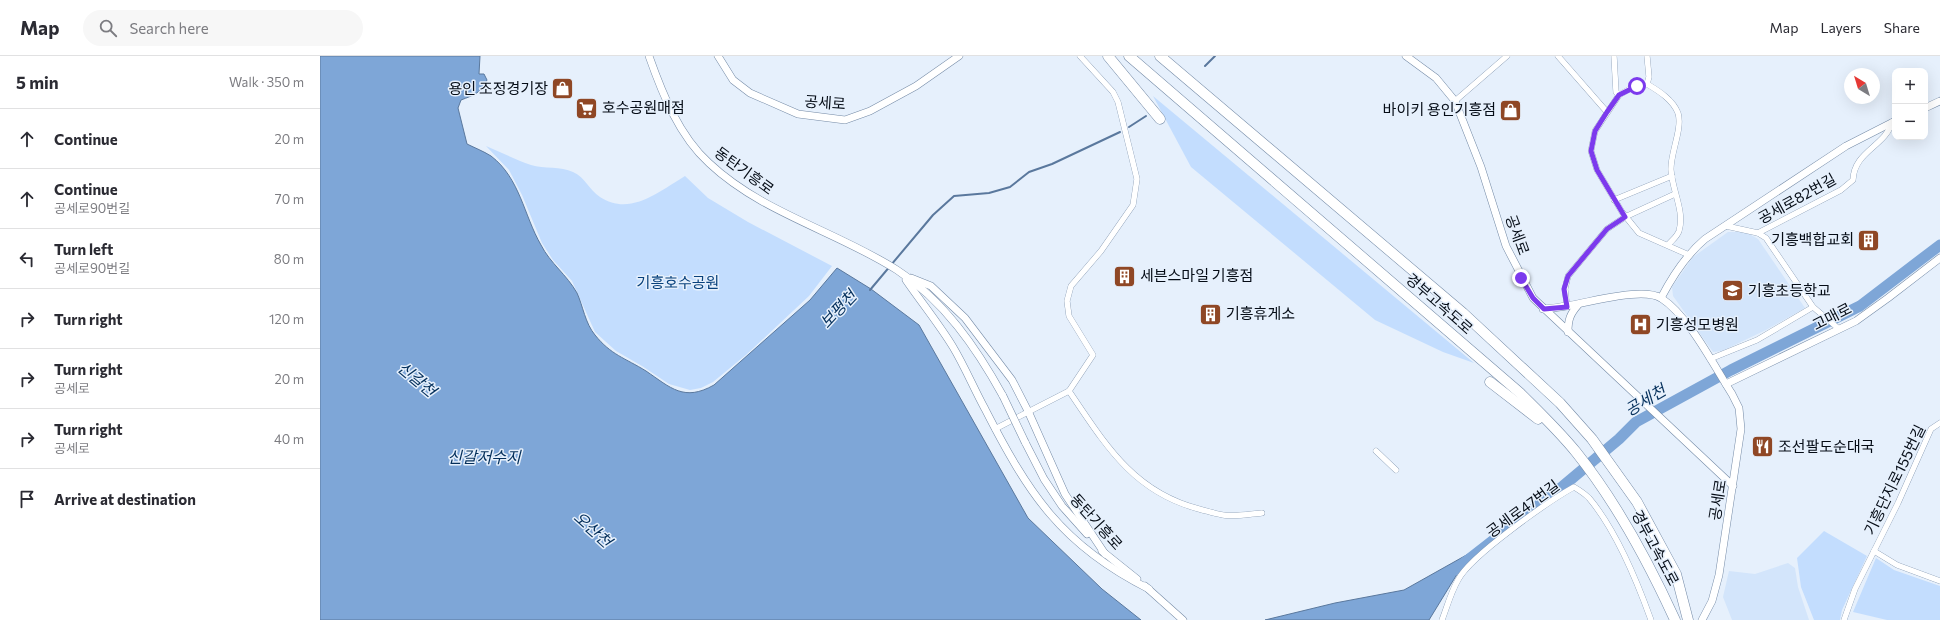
<!DOCTYPE html>
<meta charset="utf-8">
<style>
:root{--surface:#fff;--page:#f7f7f7;--text:#2b2b33;--muted:#7c7c81;--line:#e1e1e2}
body{margin:0;font-family:Commissioner,"Noto Sans KR",sans-serif;background:var(--page);color:var(--text)}
.controls{position:absolute;right:12px;top:12px;display:grid;overflow:hidden;border-radius:8px;box-shadow:0 4px 16px #0002}
.controls button{width:36px;height:36px;display:grid;place-items:center;padding:0;border:0;border-bottom:1px solid var(--line);background:var(--surface);color:var(--text);font:20px sans-serif}
.compass{position:absolute;left:1524px;top:12px;width:36px;height:36px;border-radius:50%;background:var(--surface);box-shadow:0 4px 16px #0002;rotate:322deg}
.stop{position:absolute;width:12px;height:12px;margin:-9px;border:3px solid #7c3aed;border-radius:50%;background:#fff}
.stop.end{background:#7c3aed;border-color:#fff;box-shadow:0 1px 4px #0008}
.list{margin:0;padding:0;list-style:none}
h2{display:flex;justify-content:space-between;align-items:center;height:52px;margin:0;padding:0 16px;font-size:17px}
h2 small{font-size:13px;font-weight:400;color:var(--muted)}
.list li{display:grid;grid-template-columns:26px 1fr auto;gap:12px;align-items:center;box-sizing:border-box;height:60px;padding:0 16px;border-top:1px solid var(--line)}
.list b{display:block;font-size:15px;white-space:nowrap}
.list p{margin:0;font-size:13px;white-space:nowrap;color:var(--muted)}
.list em{font-size:13px;font-style:normal;color:var(--muted)}
.icon{flex:none;width:22px;height:22px;fill:none;stroke:currentColor;stroke-width:2;stroke-linecap:round;stroke-linejoin:round}
.map{position:relative;flex:none;width:1620px;height:564px;overflow:hidden}
header{display:flex;align-items:center;gap:24px;box-sizing:border-box;height:56px;padding:0 20px;background:var(--surface);border-bottom:1px solid var(--line)}
header strong{font-size:19px}
nav{display:flex;gap:22px;margin-inline-start:auto;font-size:14px}
.search{width:280px;height:36px;background:var(--page);display:flex;align-items:center;gap:10px;box-sizing:border-box;padding:0 14px;border-radius:22px;color:var(--muted);font-size:15px}
main{display:flex}
aside{flex:1;background:var(--surface)}
.map>svg:first-child{display:block}
.built{fill:#d3e5fb}
.green{fill:#c3ddfe}
.water{fill:#7ea6d7;stroke:#5a789d}
.lines{fill:none;stroke-linecap:round;stroke-linejoin:round}
.stream{stroke:#5a789d;stroke-width:2}
.river{stroke:#7ea6d7;stroke-width:11}
.minor-casing{stroke:#748aa6;stroke-width:6}
.tertiary-casing{stroke:#748aa6;stroke-width:8}
.secondary-casing{stroke:#748aa6;stroke-width:8}
.motorway-casing{stroke:#748aa6;stroke-width:11}
.minor{stroke:#fff;stroke-width:5.5}
.tertiary{stroke:#fff;stroke-width:7}
.secondary{stroke:#fff;stroke-width:7}
.motorway{stroke:#fff;stroke-width:10}
.secondary-bridge-casing{stroke:#748aa6;stroke-width:8;stroke-linecap:butt}
.secondary-bridge{stroke:#fff;stroke-width:7}
.route{stroke:#7c3aed;stroke-width:5}
.labels{text-anchor:middle;stroke-width:3;stroke-linejoin:round;paint-order:stroke}
.poi-label{font-size:15px;fill:#050c16;stroke:#e6f0fc;text-anchor:start}
.street-label{font-size:15px;fill:#050c16;stroke:#e6f0fc}
.park-label{font-size:15px;fill:#08417c;stroke:#e6f0fc}
.water-label{font-size:16px;font-style:italic;fill:#042f5b;stroke:#e6f0fc}
</style>
<header>
<strong>Map</strong>
<div class="search"><svg class="icon" aria-label="search" viewBox="0 0 24 24"><circle cx="10" cy="10" r="6"/><path d="M15 15l6 6"/></svg>Search here</div>
<nav><a>Map</a><a>Layers</a><a>Share</a></nav>
</header>
<main>
<aside>
<h2>5 min<small>Walk · 350 m</small></h2>
<ul class="list">
<li><svg class="icon" aria-label="ahead" viewBox="0 0 24 24"><path d="M12 20V5M6 11l6-6 6 6"/></svg><div><b>Continue</b></div><em>20 m</em></li>
<li><svg class="icon" aria-label="ahead" viewBox="0 0 24 24"><path d="M12 20V5M6 11l6-6 6 6"/></svg><div><b>Continue</b><p>공세로90번길</p></div><em>70 m</em></li>
<li><svg class="icon" aria-label="left" viewBox="0 0 24 24"><path d="M17 20v-9H6M10 6l-5 5 5 5"/></svg><div><b>Turn left</b><p>공세로90번길</p></div><em>80 m</em></li>
<li><svg class="icon" aria-label="right" viewBox="0 0 24 24"><path d="M7 20v-9h11M14 6l5 5-5 5"/></svg><div><b>Turn right</b></div><em>120 m</em></li>
<li><svg class="icon" aria-label="right" viewBox="0 0 24 24"><path d="M7 20v-9h11M14 6l5 5-5 5"/></svg><div><b>Turn right</b><p>공세로</p></div><em>20 m</em></li>
<li><svg class="icon" aria-label="right" viewBox="0 0 24 24"><path d="M7 20v-9h11M14 6l5 5-5 5"/></svg><div><b>Turn right</b><p>공세로</p></div><em>40 m</em></li>
<li><svg class="icon" aria-label="arrive" viewBox="0 0 24 24"><path d="M6 21V4h12l-3 4 3 4H6"/></svg><div><b>Arrive at destination</b></div></li>
</ul>
</aside>
<div class="map">
<svg width="1620" height="564" viewBox="0 0 1620 564">
<rect width="100%" height="100%" fill="#e6f0fc"/>
<g class="built">
<path d="M1408,176H1426L1438,183L1485,252L1446,274L1402,295L1393,296L1353,240L1352,231L1373,201Z"/>
<path d="M1468,507L1475,512L1478,531L1489,564H1412L1403,541L1409,515L1435,518Z"/>
</g>
<g class="green">
<path d="M833,40L1154,307L1123,296L1055,264L871,111Z"/>
<path d="M166,90C181,96 196,104 211,109C224,113 241,110 253,116C265,121 269,134 280,141C310,161 340,135 365,120L388,142L428,166L512,210L489,240L427,298L393,326L381,332L370,334L349,328L322,310L296,295L275,276L252,225L233,204L222,187L202,139L189,114Z"/>
<path d="M1504,475L1547,500L1522,554L1520,564H1494L1481,531L1477,502Z"/>
<path d="M1556,502L1574,514L1620,530V564H1567L1533,556Z"/>
</g>
<g class="water">
<path d="M0,0H160L159,18H164L167,24C161,37 154,39 141,44L138,52L147,88C155,92 163,95 171,100C200,122 204,160 221,189C230,207 247,219 257,237C263,250 265,267 275,279C291,299 305,302 326,315C351,332 364,346 394,329L490,244L517,212L551,233L599,269L708,462L782,533L821,564H0Z"/>
<path d="M1150,497L1109,564H945L1015,547L1084,534Z"/>
</g>
<g class="lines">
<g class="stream">
<path d="M885,10L895,0"/>
<path d="M809,71L826,60"/>
<path d="M550,234L613,159L634,140L669,137L690,131L709,116L732,108L800,76"/>
</g>
<path class="river" d="M1135,514L1243,430L1299,383L1316,366L1411,314L1540,250L1620,189"/>
<defs>
<g id="minor">
<path d="M760,0L793,36L798,46L817,123L813,149L781,195L751,230L747,245L749,260L773,299L749,335C785,388 813,436 879,453C887,455 895,458 903,459C915,461 930,458 942,457"/>
<path d="M1238,0L1287,56"/>
<path d="M1294,0L1296,36L1299,39L1275,75L1271,95L1277,114L1302,156L1319,177L1369,199"/>
<path d="M1327,0L1329,21L1327,28C1339,35 1353,44 1358,57C1363,72 1350,98 1351,114C1352,134 1365,155 1359,175C1357,181 1352,184 1348,189"/>
<path d="M1299,39L1317,29L1327,28"/>
<path d="M1135,45L1187,0"/>
<path d="M1294,144L1352,120"/>
<path d="M1406,170L1438,177"/>
<path d="M1247,251L1245,233L1248,220L1287,173L1305,161L1355,138"/>
<path d="M1493,251L1519,273"/>
<path d="M1390,303L1437,284L1493,251L1446,182L1438,177L1521,134L1533,124C1534,95 1566,90 1572,66"/>
<path d="M675,373L749,335"/>
<path d="M1056,395L1076,414"/>
<path d="M1554,495L1577,509L1620,525"/>
<path d="M1122,564C1127,551 1131,536 1138,524C1150,500 1229,445 1254,431C1259,434 1265,438 1269,442C1296,474 1317,525 1331,564"/>
<path d="M1524,564L1535,533L1578,447L1611,373L1620,367"/>
</g>
<g id="tertiary">
<path d="M398,0L413,24L430,37L478,58L525,64L550,55L596,30L639,0"/>
<path d="M1086,0L1116,22L1135,45L1161,111L1186,190L1213,242L1413,430"/>
<path d="M1605,52L1620,45"/>
<path d="M1341,242C1353,219 1366,199 1385,183L1526,90L1575,65"/>
<path d="M1223,253C1256,251 1289,238 1321,238C1327,238 1336,239 1341,242C1369,260 1394,310 1412,338L1419,352L1421,373L1399,519L1392,545L1382,564"/>
<path d="M1248,276C1248,264 1250,258 1258,249"/>
<path d="M1406,328L1536,265L1568,242L1620,202"/>
</g>
<g id="secondary">
<path d="M329,0C342,37 359,80 389,107C442,157 516,175 577,214C624,245 656,291 683,340"/>
<path d="M591,222L611,230L645,262L692,324L708,355L745,438L785,498"/>
<path d="M586,224C601,246 619,268 633,291C645,311 654,333 665,353C708,437 741,489 829,533"/>
<path d="M705,386L724,423L742,450L767,478"/>
<path d="M782,495L817,523"/>
<path d="M825,530L863,564"/>
</g>
<g id="motorway">
<path d="M788,0L840,63"/>
<path d="M809,0L1200,337C1219,356 1239,375 1256,396C1297,447 1328,505 1355,564"/>
<path d="M840,0L1143,257L1240,347L1272,383L1317,446L1356,518L1368,564"/>
<path d="M1170,326L1218,363"/>
</g>
</defs>
<use href="#minor" class="minor-casing"/>
<use href="#tertiary" class="tertiary-casing"/>
<use href="#secondary" class="secondary-casing"/>
<use href="#motorway" class="motorway-casing"/>
<use href="#minor" class="minor"/>
<use href="#tertiary" class="tertiary"/>
<use href="#secondary" class="secondary"/>
<use href="#motorway" class="motorway"/>
<defs>
<path id="secondary-bridge" d="M683,340L705,386"/>
</defs>
<use href="#secondary-bridge" class="secondary-bridge-casing"/>
<use href="#secondary-bridge" class="secondary-bridge"/>
</g>
<g class="lines">
<path class="route" d="M1201,222L1213,242L1224,253L1247,251L1244,233L1248,220L1287,173L1305,161L1277,114L1271,95L1275,75L1287,56L1299,39L1317,30"/>
</g>
<defs>
<symbol id="shop-square" viewBox="-11 -11 22 22"><rect x="-9" y="-9" width="18" height="18" rx="4" fill="#8f4725" stroke="#e6f0fc"/><path d="M-5-2.5h2.3a2.7 3.5 0 0 1 5.4 0H5L5.5 6h-11ZM-1.5-2.5h3a1.5 2.3 0 0 0-3 0Z" fill="#fff"/></symbol>
<symbol id="supermarket-square" viewBox="-11 -11 22 22"><rect x="-9" y="-9" width="18" height="18" rx="4" fill="#8f4725" stroke="#e6f0fc"/><path d="M-6-5.5h2.5l.6 2H6L4.5 2H-2.5L-4.4-4H-6ZM-1.5 3.2a1.3 1.3 0 1 0 .1 0ZM3 3.2a1.3 1.3 0 1 0 .1 0Z" fill="#fff"/></symbol>
<symbol id="building-square" viewBox="-11 -11 22 22"><rect x="-9" y="-9" width="18" height="18" rx="4" fill="#8f4725" stroke="#e6f0fc"/><path d="M-4-6H4V6H1V3H-1V6H-4ZM-2.5-4.3h1.7v1.8h-1.7ZM.8-4.3h1.7v1.8H.8ZM-2.5-1h1.7V.8h-1.7ZM.8-1h1.7V.8H.8Z" fill="#fff"/></symbol>
<symbol id="school-square" viewBox="-11 -11 22 22"><rect x="-9" y="-9" width="18" height="18" rx="4" fill="#8f4725" stroke="#e6f0fc"/><path d="M0-5L7-2L0 1L-7-2ZM-4 1L0 2.5L4 1V4Q0 6-4 4Z" fill="#fff"/></symbol>
<symbol id="hospital-square" viewBox="-11 -11 22 22"><rect x="-9" y="-9" width="18" height="18" rx="4" fill="#8f4725" stroke="#e6f0fc"/><path d="M-5-5h3v3.5h4V-5h3V5h-3V1.5h-4V5h-3Z" fill="#fff"/></symbol>
<symbol id="restaurant-square" viewBox="-11 -11 22 22"><rect x="-9" y="-9" width="18" height="18" rx="4" fill="#8f4725" stroke="#e6f0fc"/><path d="M-5-6h1v4h1v-4h1v4h1v-4h1v5L-1.5 .5V6h-2V.5L-5-1ZM5-6V6H3V1.5H1.5Q1.5-4 5-6Z" fill="#fff"/></symbol>
</defs>
<g fill-rule="evenodd">
<use href="#shop-square" x="230" y="20" width="25" height="25"/>
<use href="#supermarket-square" x="254" y="40" width="25" height="25"/>
<use href="#shop-square" x="1178" y="42" width="25" height="25"/>
<use href="#building-square" x="1536" y="172" width="25" height="25"/>
<use href="#building-square" x="792" y="208" width="25" height="25"/>
<use href="#school-square" x="1400" y="222" width="25" height="25"/>
<use href="#building-square" x="878" y="246" width="25" height="25"/>
<use href="#hospital-square" x="1308" y="256" width="25" height="25"/>
<use href="#restaurant-square" x="1430" y="378" width="25" height="25"/>
</g>
<g class="labels">
<g class="poi-label">
<text x="228" y="38" text-anchor="end">용인 조정경기장</text>
<text x="282" y="57">호수공원매점</text>
<text x="1176" y="59" text-anchor="end">바이키 용인기흥점</text>
<text x="1534" y="189" text-anchor="end">기흥백합교회</text>
<text x="820" y="225">세븐스마일 기흥점</text>
<text x="1428" y="240">기흥초등학교</text>
<text x="906" y="263">기흥휴게소</text>
<text x="1336" y="274">기흥성모병원</text>
<text x="1458" y="396">조선팔도순대국</text>
</g>
<g class="street-label">
<text transform="translate(505 47) rotate(4)" y="5">공세로</text>
<text transform="translate(424 115) rotate(36)" y="5">동탄기흥로</text>
<text transform="translate(1477 143) rotate(-29)" y="5">공세로82번길</text>
<text transform="translate(1197 179) rotate(70)" y="5">공세로</text>
<text transform="translate(1119 248) rotate(41)" y="5">경부고속도로</text>
<text transform="translate(1512 261) rotate(-27)" y="5">고매로</text>
<text transform="translate(1575 424) rotate(-64)" y="5">기흥단지로155번길</text>
<text transform="translate(1398 444) rotate(-81)" y="5">공세로</text>
<text transform="translate(1203 453) rotate(-36)" y="5">공세로47번길</text>
<text transform="translate(776 466) rotate(48)" y="5">동탄기흥로</text>
<text transform="translate(1335 492) rotate(62)" y="5">경부고속도로</text>
</g>
<g class="park-label">
<text x="358" y="232">기흥호수공원</text>
</g>
<g class="water-label">
<text transform="translate(518 253) rotate(-47)" y="6">보평천</text>
<text transform="translate(97 323) rotate(40)" y="6">신갈천</text>
<text transform="translate(1325 344) rotate(-31)" y="6">공세천</text>
<text x="164" y="407">신갈저수지</text>
<text transform="translate(273 473) rotate(42)" y="6">오산천</text>
</g>
</g>
</svg>
<div class="controls">
<button>+</button>
<button>−</button>
</div>
<svg class="compass" viewBox="-18 -18 36 36"><path d="M0-13l5 13h-10z" fill="#e53935"/><path d="M0 13l5-13h-10z" fill="#7c7c81"/></svg>
<div class="stop" style="left:1317px;top:30px"></div>
<div class="stop end" style="left:1201px;top:222px"></div>
</div>
</main>
